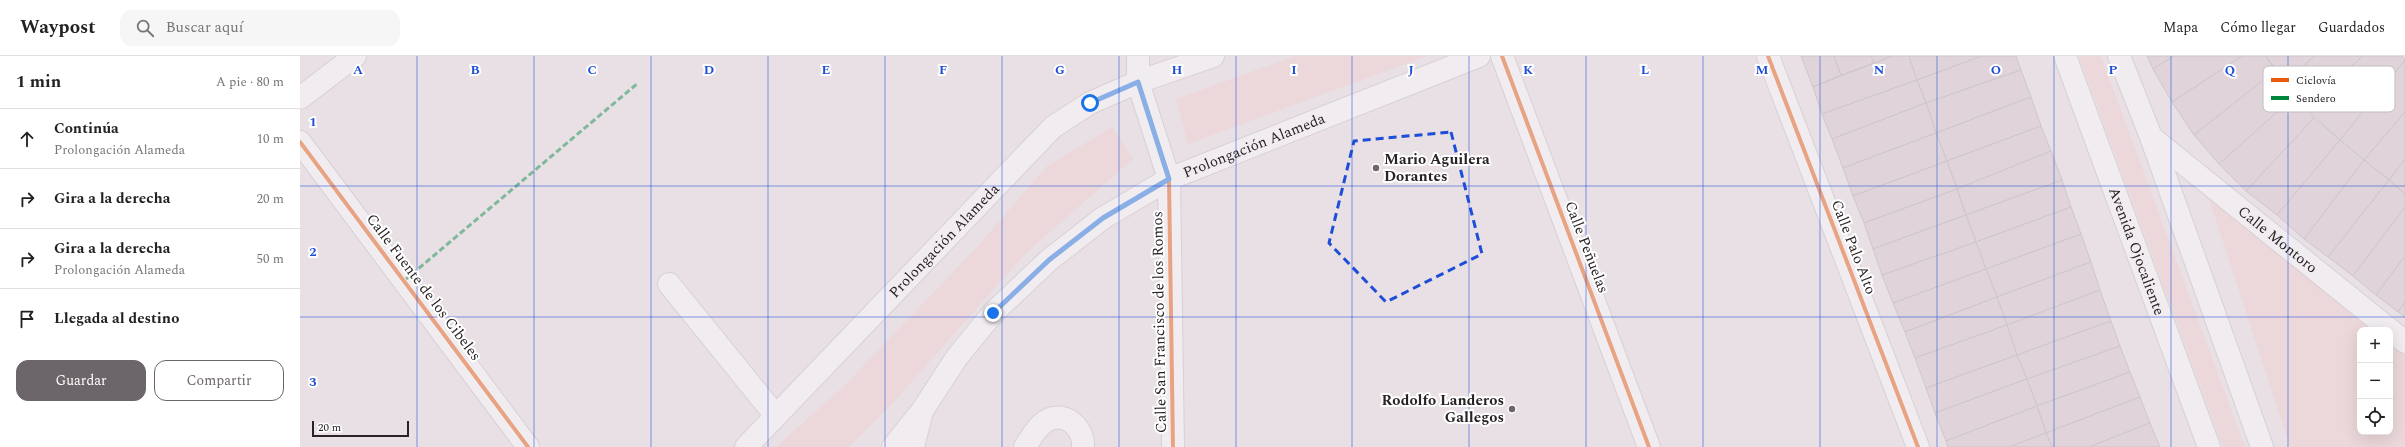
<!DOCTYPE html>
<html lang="es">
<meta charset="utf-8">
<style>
:root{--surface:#fff;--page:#f6f6f6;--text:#222;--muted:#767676;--line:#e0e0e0;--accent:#6c6569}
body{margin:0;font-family:Spectral,serif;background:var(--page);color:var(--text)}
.controls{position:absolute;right:12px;bottom:12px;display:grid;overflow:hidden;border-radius:8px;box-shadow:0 4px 16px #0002}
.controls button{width:36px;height:36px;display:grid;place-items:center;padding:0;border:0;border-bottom:1px solid var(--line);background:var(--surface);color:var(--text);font:20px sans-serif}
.scale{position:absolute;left:12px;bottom:10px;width:97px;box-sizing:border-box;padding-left:4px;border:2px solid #292326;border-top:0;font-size:11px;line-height:14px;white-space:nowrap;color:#292326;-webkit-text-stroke:3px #fff;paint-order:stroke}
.stop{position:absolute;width:12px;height:12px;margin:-9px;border:3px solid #1a73e8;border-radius:50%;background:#fff}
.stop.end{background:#1a73e8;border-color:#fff;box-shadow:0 1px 4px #0008}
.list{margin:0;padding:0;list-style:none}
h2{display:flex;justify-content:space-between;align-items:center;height:52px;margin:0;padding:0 16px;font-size:17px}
h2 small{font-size:13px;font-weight:400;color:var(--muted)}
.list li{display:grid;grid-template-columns:26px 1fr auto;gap:12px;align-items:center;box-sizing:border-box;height:60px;padding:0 16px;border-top:1px solid var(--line)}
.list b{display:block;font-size:15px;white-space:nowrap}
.list p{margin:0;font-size:13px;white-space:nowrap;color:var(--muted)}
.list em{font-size:13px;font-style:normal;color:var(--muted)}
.actions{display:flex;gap:8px;padding:12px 16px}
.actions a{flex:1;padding:9px 0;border:1px solid var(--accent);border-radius:12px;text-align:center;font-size:14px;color:var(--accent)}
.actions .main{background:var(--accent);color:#fff}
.icon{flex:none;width:22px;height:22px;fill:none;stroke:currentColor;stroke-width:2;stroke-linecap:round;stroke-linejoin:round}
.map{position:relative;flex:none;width:2105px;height:391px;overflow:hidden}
header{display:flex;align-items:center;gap:24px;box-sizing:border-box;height:56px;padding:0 20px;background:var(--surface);border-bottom:1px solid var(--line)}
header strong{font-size:19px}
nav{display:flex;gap:22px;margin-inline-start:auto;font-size:14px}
.search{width:280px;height:36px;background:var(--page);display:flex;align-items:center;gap:10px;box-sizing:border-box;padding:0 14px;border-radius:12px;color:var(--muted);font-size:15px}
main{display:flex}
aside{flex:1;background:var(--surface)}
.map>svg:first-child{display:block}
.green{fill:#f2cece}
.building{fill:#d7c6cc;stroke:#ada7aa}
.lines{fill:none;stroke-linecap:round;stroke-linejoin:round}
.minor-casing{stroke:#c3bdc0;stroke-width:24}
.major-casing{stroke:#c3bdc0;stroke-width:24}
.minor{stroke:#fcfafb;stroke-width:22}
.major{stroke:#fcfafb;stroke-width:22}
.quiet{stroke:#00873e;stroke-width:3;stroke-dasharray:6 3;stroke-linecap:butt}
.cycleway-casing{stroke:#fff;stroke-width:6}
.cycleway{stroke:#e8590c;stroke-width:4}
.route{stroke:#1a73e8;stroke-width:5}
.marked{fill:none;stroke:#1d4ed8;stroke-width:3;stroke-dasharray:8 5;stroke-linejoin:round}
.grid{fill:none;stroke:#1d4ed8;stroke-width:1;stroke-opacity:0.55}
.poi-dot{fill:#6c6569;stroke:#fff;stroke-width:1.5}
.labels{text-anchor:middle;stroke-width:4;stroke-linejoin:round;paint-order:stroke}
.street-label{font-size:15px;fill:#292326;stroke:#fff}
.poi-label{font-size:15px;font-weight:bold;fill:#292326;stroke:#fff;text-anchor:start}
.key{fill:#fff;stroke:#bfbdbe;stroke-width:1}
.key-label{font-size:11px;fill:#292326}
.grid-label{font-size:13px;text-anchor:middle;font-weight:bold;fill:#1d4ed8;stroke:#fff;stroke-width:4;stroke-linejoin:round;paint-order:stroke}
</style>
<header>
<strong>Waypost</strong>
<div class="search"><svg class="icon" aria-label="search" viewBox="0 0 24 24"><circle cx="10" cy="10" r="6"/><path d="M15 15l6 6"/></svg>Buscar aquí</div>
<nav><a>Mapa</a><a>Cómo llegar</a><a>Guardados</a></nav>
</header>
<main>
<aside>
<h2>1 min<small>A pie · 80 m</small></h2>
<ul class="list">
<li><svg class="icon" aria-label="ahead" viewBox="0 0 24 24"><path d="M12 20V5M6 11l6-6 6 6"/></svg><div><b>Continúa</b><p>Prolongación Alameda</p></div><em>10 m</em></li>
<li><svg class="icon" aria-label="right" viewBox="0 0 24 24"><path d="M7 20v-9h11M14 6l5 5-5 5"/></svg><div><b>Gira a la derecha</b></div><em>20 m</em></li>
<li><svg class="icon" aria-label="right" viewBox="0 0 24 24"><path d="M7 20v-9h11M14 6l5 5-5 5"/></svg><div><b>Gira a la derecha</b><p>Prolongación Alameda</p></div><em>50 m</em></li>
<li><svg class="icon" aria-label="arrive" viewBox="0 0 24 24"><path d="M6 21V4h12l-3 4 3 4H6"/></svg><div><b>Llegada al destino</b></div></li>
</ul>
<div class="actions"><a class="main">Guardar</a><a>Compartir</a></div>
</aside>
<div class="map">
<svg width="2105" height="391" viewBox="0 0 2105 391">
<rect width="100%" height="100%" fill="#e8e0e5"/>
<g class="green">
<path d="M995,0H1127L888,88L876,43Z"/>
<path d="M1779,0H1801L1945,391H1923Z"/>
<path d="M812,71L833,103L726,197L591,349L549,391H476L545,329L677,191L747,110Z"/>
<path d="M1905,131L2077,274H2060V376H2090V285L2105,298V391H1990Z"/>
</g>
<g class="building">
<path d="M1501,0H1534L1541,19L1513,31Z"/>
<path d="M1534,0H1571L1574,7L1541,19Z"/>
<path d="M1571,0H1592L1574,7Z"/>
<path d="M1593,0H1609L1617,24L1522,58L1513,31Z"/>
<path d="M1609,0H1682L1617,24Z"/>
<path d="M1682,0H1716L1721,14L1626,47L1617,24Z"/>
<path d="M1847,0H1874L1853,13Z"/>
<path d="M1874,0H1942L1872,46L1853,13Z"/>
<path d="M1942,0H1965L1976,14L1894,79L1872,46Z"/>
<path d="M1966,0H2015L1985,25Z"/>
<path d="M2015,0H2063L2005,51L1985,25Z"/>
<path d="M2063,0H2102L2105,4L2040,84L2005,51Z"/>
<path d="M2105,4V56L2064,104L2040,84Z"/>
<path d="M1721,14L1731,41L1636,77L1626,47Z"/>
<path d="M1976,14L1995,40L1919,108L1894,79Z"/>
<path d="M1617,24L1626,47L1532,83L1522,58Z"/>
<path d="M1995,40L2014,62L1946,135L1919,108Z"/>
<path d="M1731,41L1741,70L1647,105L1636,77Z"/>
<path d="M1626,47L1636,77L1543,112L1532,83Z"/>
<path d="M2105,56V103L2089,124L2064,104Z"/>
<path d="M2014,62L2040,84L1977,159L1946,135Z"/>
<path d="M1741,70L1751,95L1657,133L1647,105Z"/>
<path d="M1636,77L1647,105L1553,140L1543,112Z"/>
<path d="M2040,84L2064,104L2004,183L1977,159Z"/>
<path d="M1751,95L1762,124L1666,159L1657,133Z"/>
<path d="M2105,103V138L2089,124Z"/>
<path d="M2064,104L2089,124L2028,201L2004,183Z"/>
<path d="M1647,105L1657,133L1564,167L1553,140Z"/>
<path d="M1762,124L1771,151L1676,186L1666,159Z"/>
<path d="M2089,124L2105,138V151L2053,220L2028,201Z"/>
<path d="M1657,133L1666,159L1573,193L1564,167Z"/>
<path d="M1771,151L1781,178L1686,213L1676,186Z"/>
<path d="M2105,151V200L2076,239L2053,220Z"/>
<path d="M1666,159L1676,186L1582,219L1573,193Z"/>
<path d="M1781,178L1791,206L1697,241L1686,213Z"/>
<path d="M1676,186L1686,213L1593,247L1582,219Z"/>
<path d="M2105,200V246L2098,256L2076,239Z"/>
<path d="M1791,206L1800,234L1707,269L1697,241Z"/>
<path d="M1686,213L1697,241L1605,276L1593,247Z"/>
<path d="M1800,234L1811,265L1717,299L1707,269Z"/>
<path d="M1697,241L1707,269L1615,302L1605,276Z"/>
<path d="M2105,246V261L2098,256Z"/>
<path d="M1811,265L1820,290L1727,323L1717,299Z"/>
<path d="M1707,269L1717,299L1626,332L1615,302Z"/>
<path d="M1820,290L1830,316L1737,350L1727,323Z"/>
<path d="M1717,299L1727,323L1635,357L1626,332Z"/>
<path d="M1830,316L1840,341L1746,377L1737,350Z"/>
<path d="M1727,323L1737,350L1646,385L1635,357Z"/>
<path d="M1840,341L1850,367L1789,391H1752L1746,377Z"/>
<path d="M1737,350L1746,377L1709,391H1648L1646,385Z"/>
<path d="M1850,367L1860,391H1789Z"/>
<path d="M1746,377L1752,391H1709Z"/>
</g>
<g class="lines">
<defs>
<g id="minor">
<path d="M838,0V26L869,123L873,391"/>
<path d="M1202,0L1349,391"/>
<path d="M1468,0L1618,391"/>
<path d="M0,42L55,0"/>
<path id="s1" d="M1851,81L2105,286"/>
<path d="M0,86L228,391"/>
<path d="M369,228L476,360"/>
<path d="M613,391L622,355"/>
<path d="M725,391C732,380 740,365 753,362C771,358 784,376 783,391"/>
</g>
<g id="major">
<path id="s2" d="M1765,0L1909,391"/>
<path d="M1819,0L1851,81L1962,391"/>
<path id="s3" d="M446,391L753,71L790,47L838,26L913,0"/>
<path id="s4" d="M593,391L622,355L657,301L693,257L749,204L803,162L869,123L1179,0"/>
</g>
</defs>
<use href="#minor" class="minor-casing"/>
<use href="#major" class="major-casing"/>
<use href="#minor" class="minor"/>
<use href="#major" class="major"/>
<path class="quiet" d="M105,224L338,27"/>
<defs>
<g id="cycleway">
<path d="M1202,0L1349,391"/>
<path d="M1468,0L1618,391"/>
<path d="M838,26L869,123L873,391"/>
<path d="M0,86L228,391"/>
</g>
</defs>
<use href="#cycleway" class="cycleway-casing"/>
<use href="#cycleway" class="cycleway"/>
</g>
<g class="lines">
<path class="route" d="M693,257L749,204L803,162L869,123L838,26L790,47"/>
</g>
<path d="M0 0H2105V391H0ZM1151,76L1182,198L1086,246L1029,187L1054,85Z" fill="#e8e0e5" fill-opacity=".55" fill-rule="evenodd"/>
<path class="marked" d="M1151,76L1182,198L1086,246L1029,187L1054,85Z"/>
<path class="grid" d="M117,0V391M234,0V391M351,0V391M468,0V391M585,0V391M702,0V391M819,0V391M936,0V391M1052,0V391M1169,0V391M1286,0V391M1403,0V391M1520,0V391M1637,0V391M1754,0V391M1871,0V391M1988,0V391M0,130H2105M0,261H2105"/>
<g class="poi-dot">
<circle cx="1076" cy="112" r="4"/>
<circle cx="1212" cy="353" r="4"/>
</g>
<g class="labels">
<g class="street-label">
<text dy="5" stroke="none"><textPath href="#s4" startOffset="481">Prolongación Alameda</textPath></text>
<text dy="5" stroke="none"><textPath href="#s1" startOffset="163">Calle Montoro</textPath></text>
<text dy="5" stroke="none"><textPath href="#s3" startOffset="286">Prolongación Alameda</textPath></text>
<text transform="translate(1287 191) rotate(69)" y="5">Calle Peñuelas</text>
<text transform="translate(1554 191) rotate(69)" y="5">Calle Palo Alto</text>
<text dy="5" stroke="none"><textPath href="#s2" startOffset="208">Avenida Ojocaliente</textPath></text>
<text transform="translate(124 231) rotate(53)" y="5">Calle Fuente de los Cibeles</text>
<text transform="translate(859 266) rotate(-91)" y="5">Calle San Francisco de los Romos</text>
</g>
<g class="poi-label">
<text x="1084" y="108">Mario Aguilera<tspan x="1084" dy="17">Dorantes</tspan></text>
<text x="1204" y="349" text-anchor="end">Rodolfo Landeros<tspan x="1204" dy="17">Gallegos</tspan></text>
</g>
</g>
<rect x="1963" y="10" width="132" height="46" rx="6" class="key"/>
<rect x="1971" y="22" width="18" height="4" fill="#e8590c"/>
<rect x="1971" y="40" width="18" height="4" fill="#00873e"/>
<g class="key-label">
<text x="1996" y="28">Ciclovía</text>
<text x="1996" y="46">Sendero</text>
</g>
<g class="grid-label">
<text x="58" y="18">A</text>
<text x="175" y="18">B</text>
<text x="292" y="18">C</text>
<text x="409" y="18">D</text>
<text x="526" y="18">E</text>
<text x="643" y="18">F</text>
<text x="760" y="18">G</text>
<text x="877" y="18">H</text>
<text x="994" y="18">I</text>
<text x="1111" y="18">J</text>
<text x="1228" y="18">K</text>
<text x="1345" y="18">L</text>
<text x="1462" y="18">M</text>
<text x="1579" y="18">N</text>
<text x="1696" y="18">O</text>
<text x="1813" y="18">P</text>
<text x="1930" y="18">Q</text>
<text x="13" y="70">1</text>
<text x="13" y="200">2</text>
<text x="13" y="330">3</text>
</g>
</svg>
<div class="controls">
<button>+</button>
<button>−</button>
<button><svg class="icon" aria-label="locate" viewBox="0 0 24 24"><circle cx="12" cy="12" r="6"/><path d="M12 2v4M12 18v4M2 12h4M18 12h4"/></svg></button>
</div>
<div class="scale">20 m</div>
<div class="stop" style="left:790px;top:47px"></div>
<div class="stop end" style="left:693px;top:257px"></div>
</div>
</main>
